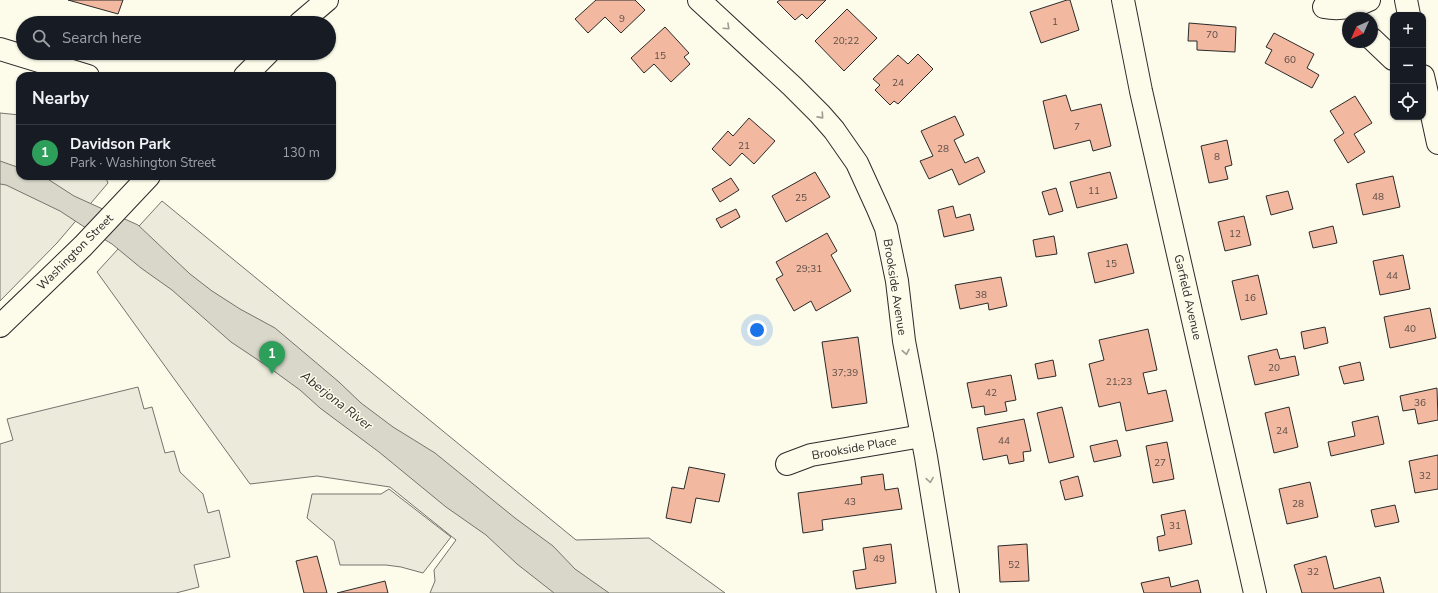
<!DOCTYPE html>
<meta charset="utf-8">
<style>
:root{--surface:#171b24;--page:#242831;--text:#f1f3f6;--muted:#9ea1a6;--line:#363941;--accent:#c62828}
body{margin:0;font-family:"Nunito Sans",sans-serif;background:var(--page);color:var(--text)}
.controls{position:absolute;right:12px;top:12px;display:grid;overflow:hidden;border-radius:8px;box-shadow:0 1px 3px #0004}
.controls button{width:36px;height:36px;display:grid;place-items:center;padding:0;border:0;border-bottom:1px solid var(--line);background:var(--surface);color:var(--text);font:20px sans-serif}
.compass{position:absolute;left:1342px;top:12px;width:36px;height:36px;border-radius:50%;background:var(--surface);box-shadow:0 1px 3px #0004;rotate:225deg}
.you{position:absolute;left:757px;top:330px;width:14px;height:14px;margin:-10px;border:3px solid #fff;border-radius:50%;background:#1a73e8;box-shadow:0 0 0 6px #1a73e833}
.badge{display:grid;place-items:center;width:26px;height:26px;border-radius:50%;background:var(--accent);color:#fff;font-size:13px;font-weight:700}
.pin{position:absolute;translate:-50% -33px;filter:drop-shadow(0 1px 2px #0008)}
.pin::after{content:'';position:absolute;top:21px;width:14px;height:12px;background:inherit;clip-path:polygon(0 0,100% 0,50% 100%)}
.list{margin:0;padding:0;list-style:none}
h2{display:flex;justify-content:space-between;align-items:center;height:52px;margin:0;padding:0 16px;font-size:17px}
h2 small{font-size:13px;font-weight:400;color:var(--muted)}
.list li{display:grid;grid-template-columns:26px 1fr auto;gap:12px;align-items:center;box-sizing:border-box;height:56px;padding:0 16px;border-top:1px solid var(--line)}
.list b{display:block;font-size:15px;white-space:nowrap}
.list p{margin:0;font-size:13px;white-space:nowrap;color:var(--muted)}
.list em{font-size:13px;font-style:normal;color:var(--muted)}
.icon{flex:none;width:22px;height:22px;fill:none;stroke:currentColor;stroke-width:2;stroke-linecap:round;stroke-linejoin:round}
.map{position:relative;flex:none;width:1438px;height:593px;overflow:hidden}
.search{position:absolute;background:var(--surface);box-shadow:0 1px 3px #0004;left:16px;top:16px;width:320px;height:44px;display:flex;align-items:center;gap:10px;box-sizing:border-box;padding:0 14px;border-radius:22px;color:var(--muted);font-size:15px}
.panel{position:absolute;background:var(--surface);box-shadow:0 1px 3px #0004;left:16px;top:72px;width:320px;height:108px;border-radius:12px}
.map>svg:first-child{display:block}
.green{fill:#ecebdb;stroke:#74746e}
.parking{fill:#eceadb;stroke:#74746e}
.water{fill:#d8d7c9;stroke:#74746e}
.building{fill:#f2b8a0;stroke:#2b2b2b}
.lines{fill:none;stroke-linecap:round;stroke-linejoin:round}
.minor-casing{stroke:#2b2b2b;stroke-width:24}
.secondary-casing{stroke:#2b2b2b;stroke-width:24}
.minor{stroke:#fdfbea;stroke-width:22}
.secondary{stroke:#fdfbea;stroke-width:22}
.oneway{stroke:#9e9d94}
.labels{text-anchor:middle;stroke-width:3;stroke-linejoin:round;paint-order:stroke}
.number-label{font-size:10px;fill:#5d4e48}
.street-label{font-size:12px;fill:#2b2b2b;stroke:#fdfbea}
.water-label{font-size:13px;font-style:italic;fill:#2b2b2b;stroke:#fdfbea}
</style>
<div class="map">
<svg width="1438" height="593" viewBox="0 0 1438 593">
<rect width="100%" height="100%" fill="#fdfbea"/>
<g class="green">
<path d="M0,113L20,115V176H105L108,183L57,243L0,301Z"/>
<path d="M162,201L576,540L649,538L725,593H430L435,581L434,570L456,540L390,487L317,476L250,484L97,272Z"/>
</g>
<g class="parking">
<path d="M138,387L144,409L152,407L165,453L174,451L180,472L203,494L208,513L219,510L230,557L194,565L199,587L176,593H0V444L13,440L7,419Z"/>
<path d="M389,489L451,537L423,573L401,567L386,565H340L334,541L307,518L312,494H381Z"/>
</g>
<path class="water" d="M0,161L20,168V176H43L74,196L138,225L190,274L212,291L240,309L275,328L339,382L361,403L393,427L435,453L515,518L553,546L575,569L609,593H554L517,564L486,535L446,507L379,452L320,408L300,390L267,366L231,342L172,290L141,268L112,244L89,230L60,211L6,185L0,184Z"/>
<g class="building">
<path d="M68,0H123L118,14Z"/>
<path d="M596,0H635L645,10L621,33L605,17L588,33L575,19Z"/>
<path d="M780,0H826L807,19L802,14L795,20L777,2Z"/>
<path d="M1067,0H1070L1079,30L1041,43L1030,12Z"/>
<path d="M847,9L877,38L844,71L815,41Z"/>
<path d="M1189,23L1236,27L1235,52L1197,50V41H1188Z"/>
<path d="M665,27L689,53L684,57L690,64L671,82L654,64L644,73L631,58Z"/>
<path d="M1274,33L1314,54L1307,68L1319,75L1312,88L1265,63L1272,50L1266,47Z"/>
<path d="M918,54L933,69L898,104L894,101L890,105L875,90L880,85L873,79L898,55L908,64Z"/>
<path d="M1066,95L1071,111L1101,104L1111,146L1093,151L1090,140L1054,149L1043,101Z"/>
<path d="M1355,96L1372,123L1354,134L1365,152L1348,163L1334,140L1344,133L1330,111Z"/>
<path d="M955,116L964,135L954,140L965,163L978,157L985,172L959,185L952,169L929,179L920,161L933,156L921,131Z"/>
<path d="M749,118L775,141L754,164L742,153L730,166L712,149L728,131L733,136Z"/>
<path d="M1227,140L1232,165L1225,167L1228,179L1209,183L1201,146Z"/>
<path d="M815,172L830,197L786,222L772,196Z"/>
<path d="M1110,172L1117,198L1077,208L1070,182Z"/>
<path d="M1393,176L1400,207L1363,215L1356,184Z"/>
<path d="M731,178L739,190L720,202L712,189Z"/>
<path d="M1056,188L1063,211L1049,215L1042,192Z"/>
<path d="M1288,191L1293,209L1271,215L1266,196Z"/>
<path d="M953,206L956,218L970,214L974,230L944,237L938,210Z"/>
<path d="M736,209L740,217L721,228L716,219Z"/>
<path d="M1244,216L1251,245L1225,251L1218,222Z"/>
<path d="M1333,226L1337,243L1313,248L1309,232Z"/>
<path d="M827,233L837,251L831,255L851,291L816,311L811,301L794,311L776,279L783,275L776,262Z"/>
<path d="M1054,236L1057,254L1036,257L1033,240Z"/>
<path d="M1127,244L1134,273L1095,283L1088,253Z"/>
<path d="M1403,255L1410,289L1380,295L1373,261Z"/>
<path d="M1258,275L1267,314L1241,320L1232,281Z"/>
<path d="M1001,277L1007,306L989,310L988,303L960,309L955,285Z"/>
<path d="M1430,308L1436,338L1390,348L1384,317Z"/>
<path d="M1325,327L1328,343L1304,349L1301,332Z"/>
<path d="M1148,329L1157,370L1143,373L1148,394L1166,390L1173,421L1126,431L1120,402L1099,407L1089,364L1104,360L1099,340Z"/>
<path d="M858,337L867,403L832,408L822,342Z"/>
<path d="M1277,349L1280,359L1295,356L1299,375L1255,385L1248,356Z"/>
<path d="M1053,360L1056,376L1038,379L1035,364Z"/>
<path d="M1360,362L1364,380L1344,384L1339,367Z"/>
<path d="M1011,375L1016,400L1005,402L1007,411L985,415L984,406L972,408L967,383Z"/>
<path d="M1437,388L1438,420L1418,424L1415,409L1403,411L1400,396Z"/>
<path d="M1062,407L1074,457L1049,463L1037,413Z"/>
<path d="M1289,407L1298,447L1274,453L1265,413Z"/>
<path d="M1378,416L1384,444L1331,456L1328,442L1355,436L1352,422Z"/>
<path d="M1024,419L1031,451L1023,452L1024,461L1009,464L1007,455L983,460L977,428Z"/>
<path d="M1117,440L1121,456L1094,462L1090,446Z"/>
<path d="M1167,442L1174,479L1153,483L1146,446Z"/>
<path d="M1438,455V489L1415,493L1409,461Z"/>
<path d="M689,467L725,474L719,502L696,498L691,523L666,518L672,487L684,489Z"/>
<path d="M883,474L885,490L898,488L902,509L822,520L823,530L803,533L798,493L862,484L861,477Z"/>
<path d="M1078,476L1083,496L1065,500L1060,481Z"/>
<path d="M1310,482L1318,517L1287,524L1279,489Z"/>
<path d="M1395,505L1399,522L1375,527L1371,510Z"/>
<path d="M1185,510L1192,544L1159,551L1157,537L1165,535L1161,515Z"/>
<path d="M891,544L896,583L856,589L853,571L866,569L863,548Z"/>
<path d="M1027,544L1029,581L1000,582L998,546Z"/>
<path d="M317,556L327,593H304L296,561Z"/>
<path d="M1326,556L1334,589L1380,577L1384,593H1302L1294,565Z"/>
<path d="M1169,577L1171,587L1198,580L1201,593H1144L1141,583Z"/>
<path d="M385,581L388,593H337Z"/>
</g>
<g class="lines">
<defs>
<g id="minor">
<path d="M699,0L792,86L820,114L834,130L857,163L878,209L886,228L897,281L904,341L926,457L948,593"/>
<path d="M1123,0L1141,91L1255,593"/>
<path d="M1406,0L1409,15"/>
<path d="M1324,7C1340,10 1355,7 1369,0"/>
<path d="M1372,39L1393,59"/>
<path d="M0,49L88,76"/>
<path d="M1423,76L1430,106"/>
<path d="M1423,97L1430,106L1438,143"/>
<path d="M787,464L811,455L922,436"/>
</g>
<g id="secondary">
<path d="M300,23L327,0"/>
<path d="M245,76L268,53"/>
<path d="M0,326L83,246L149,176"/>
</g>
</defs>
<use href="#minor" class="minor-casing"/>
<use href="#secondary" class="secondary-casing"/>
<use href="#minor" class="minor"/>
<use href="#secondary" class="secondary"/>
</g>
<defs><path id="oneway-chevron" d="M-2-3.5L2.5 0L-2 3.5" fill="none" stroke-width="1.6" stroke-linecap="round" stroke-linejoin="round"/></defs>
<g class="oneway">
<use href="#oneway-chevron" transform="translate(727 27) rotate(43)"/>
<use href="#oneway-chevron" transform="translate(821 116) rotate(48)"/>
<use href="#oneway-chevron" transform="translate(906 352) rotate(79)"/>
<use href="#oneway-chevron" transform="translate(930 480) rotate(81)"/>
</g>
<g class="labels">
<g class="number-label">
<text x="622" y="22">9</text>
<text x="1055" y="25">1</text>
<text x="1212" y="38">70</text>
<text x="846" y="44">20;22</text>
<text x="660" y="59">15</text>
<text x="1290" y="63">60</text>
<text x="898" y="86">24</text>
<text x="1077" y="130">7</text>
<text x="744" y="149">21</text>
<text x="943" y="152">28</text>
<text x="1217" y="160">8</text>
<text x="1094" y="194">11</text>
<text x="1378" y="200">48</text>
<text x="801" y="201">25</text>
<text x="1235" y="237">12</text>
<text x="1111" y="267">15</text>
<text x="809" y="272">29;31</text>
<text x="1392" y="279">44</text>
<text x="981" y="298">38</text>
<text x="1250" y="301">16</text>
<text x="1410" y="332">40</text>
<text x="1274" y="371">20</text>
<text x="845" y="376">37;39</text>
<text x="1119" y="385">21;23</text>
<text x="991" y="396">42</text>
<text x="1420" y="406">36</text>
<text x="1282" y="434">24</text>
<text x="1004" y="444">44</text>
<text x="1160" y="466">27</text>
<text x="1425" y="479">32</text>
<text x="850" y="505">43</text>
<text x="1298" y="507">28</text>
<text x="1175" y="529">31</text>
<text x="879" y="562">49</text>
<text x="1014" y="568">52</text>
<text x="1313" y="575">32</text>
</g>
<g class="street-label">
<text transform="translate(75 252) rotate(-45)" y="4">Washington Street</text>
<text transform="translate(895 287) rotate(81)" y="4">Brookside Avenue</text>
<text transform="translate(1188 297) rotate(77)" y="4">Garfield Avenue</text>
<text transform="translate(854 448) rotate(-10)" y="4">Brookside Place</text>
</g>
<g class="water-label">
<text transform="translate(337 400) rotate(38)" y="5">Aberjona River</text>
</g>
</g>
</svg>
<div class="controls">
<button>+</button>
<button>−</button>
<button><svg class="icon" aria-label="locate" viewBox="0 0 24 24"><circle cx="12" cy="12" r="6"/><path d="M12 2v4M12 18v4M2 12h4M18 12h4"/></svg></button>
</div>
<svg class="compass" viewBox="-18 -18 36 36"><path d="M0-13l5 13h-10z" fill="#e53935"/><path d="M0 13l5-13h-10z" fill="#9ea1a6"/></svg>
<div class="you"></div>
<div class="pin badge" style="left:272px;top:374px;background:#2e9e5b">1</div>
<div class="search"><svg class="icon" aria-label="search" viewBox="0 0 24 24"><circle cx="10" cy="10" r="6"/><path d="M15 15l6 6"/></svg>Search here</div>
<section class="panel">
<h2>Nearby<small></small></h2>
<ul class="list">
<li><span class="badge" style="background:#2e9e5b">1</span><div><b>Davidson Park</b><p>Park · Washington Street</p></div><em>130 m</em></li>
</ul>
</section>
</div>
